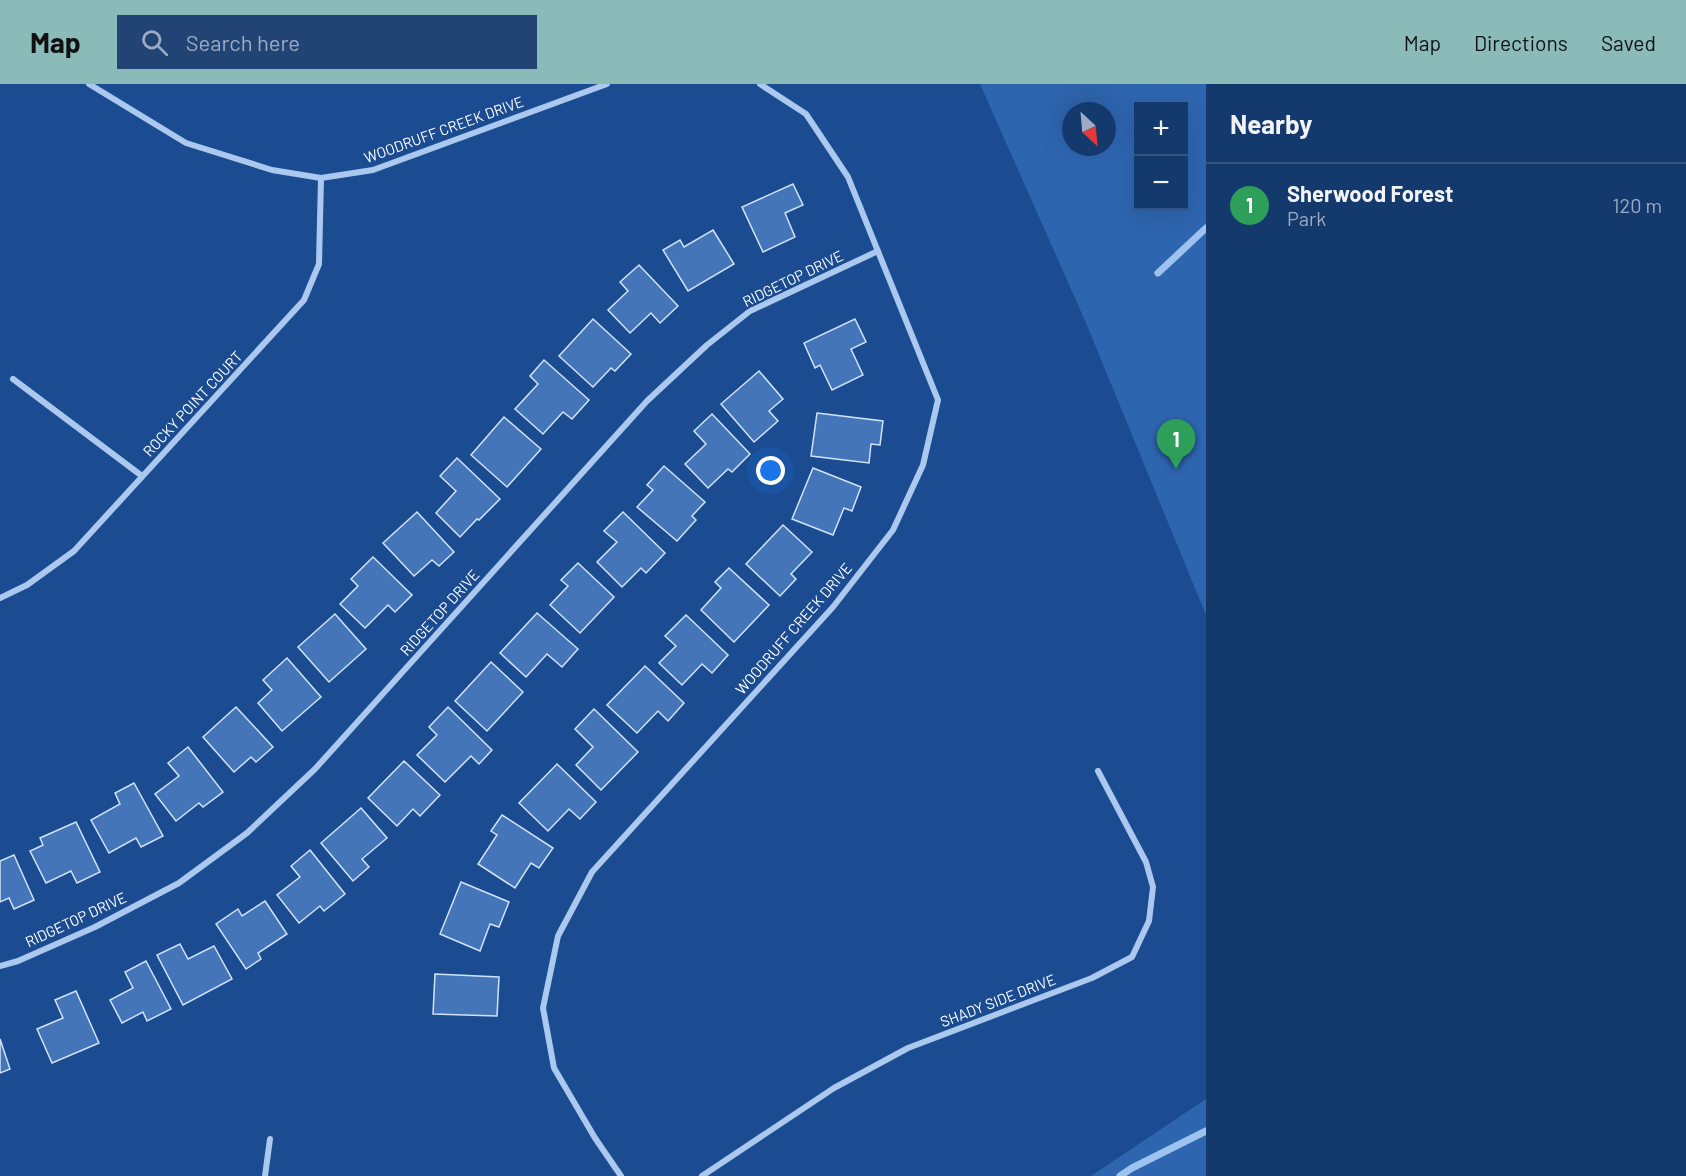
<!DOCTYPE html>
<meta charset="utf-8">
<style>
:root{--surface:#14396d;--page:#214475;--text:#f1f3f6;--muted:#9dacc2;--line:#335380;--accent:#8bbbb9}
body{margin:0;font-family:Barlow,sans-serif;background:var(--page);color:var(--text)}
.controls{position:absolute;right:18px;top:18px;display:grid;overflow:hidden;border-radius:0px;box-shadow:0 6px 24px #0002}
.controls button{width:54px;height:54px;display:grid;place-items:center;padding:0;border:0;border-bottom:2px solid var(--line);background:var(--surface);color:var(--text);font:30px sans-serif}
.compass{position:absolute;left:1062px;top:18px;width:54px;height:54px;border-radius:50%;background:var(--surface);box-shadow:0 6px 24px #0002;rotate:154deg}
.you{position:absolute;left:771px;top:387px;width:21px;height:21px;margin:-15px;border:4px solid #fff;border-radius:50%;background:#1a73e8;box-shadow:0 0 0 9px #1a73e833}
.badge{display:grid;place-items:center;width:39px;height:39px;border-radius:50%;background:var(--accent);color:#fff;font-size:20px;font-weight:700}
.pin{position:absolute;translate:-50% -50px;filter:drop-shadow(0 2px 3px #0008)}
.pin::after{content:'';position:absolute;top:32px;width:21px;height:18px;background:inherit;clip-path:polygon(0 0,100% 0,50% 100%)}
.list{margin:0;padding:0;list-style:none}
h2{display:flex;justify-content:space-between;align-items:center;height:78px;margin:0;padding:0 24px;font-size:26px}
h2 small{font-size:20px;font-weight:400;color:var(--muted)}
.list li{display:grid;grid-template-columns:39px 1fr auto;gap:18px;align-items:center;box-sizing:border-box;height:84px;padding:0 24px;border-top:2px solid var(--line)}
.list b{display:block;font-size:22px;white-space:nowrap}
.list p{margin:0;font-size:20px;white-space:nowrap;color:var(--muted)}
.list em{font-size:20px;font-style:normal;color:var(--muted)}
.icon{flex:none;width:33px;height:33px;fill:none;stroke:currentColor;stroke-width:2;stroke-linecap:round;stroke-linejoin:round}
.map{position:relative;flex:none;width:1206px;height:1092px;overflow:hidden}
header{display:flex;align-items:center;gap:36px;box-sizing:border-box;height:84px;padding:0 30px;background:var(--accent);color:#111}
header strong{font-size:28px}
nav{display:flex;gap:33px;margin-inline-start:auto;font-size:21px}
.search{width:420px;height:54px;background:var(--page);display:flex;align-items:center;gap:15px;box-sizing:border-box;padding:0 21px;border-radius:0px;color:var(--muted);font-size:22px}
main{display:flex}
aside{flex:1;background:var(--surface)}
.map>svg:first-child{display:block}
.green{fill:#2e65af;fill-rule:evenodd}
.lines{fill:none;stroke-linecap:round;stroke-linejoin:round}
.stream{stroke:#9ec2f0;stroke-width:7}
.building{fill:#4475b9;stroke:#d1e3fa;stroke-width:1.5}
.minor{stroke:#abc8ee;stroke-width:6}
.labels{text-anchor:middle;stroke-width:4.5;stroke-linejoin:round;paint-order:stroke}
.street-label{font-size:15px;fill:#fff;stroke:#1b4c91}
</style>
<header>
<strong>Map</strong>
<div class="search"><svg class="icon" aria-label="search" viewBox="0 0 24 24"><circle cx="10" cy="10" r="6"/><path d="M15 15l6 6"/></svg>Search here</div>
<nav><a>Map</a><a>Directions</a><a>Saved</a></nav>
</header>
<main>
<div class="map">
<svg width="1206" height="1092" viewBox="0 0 1206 1092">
<rect width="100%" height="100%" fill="#1b4c91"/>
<g class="green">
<path d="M980,0H1206V531L1086,239ZM1184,22V122H1138V22ZM1071,27H1107V63H1071Z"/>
<path d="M1206,1015V1092H1091Z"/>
</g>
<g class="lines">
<g class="stream">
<path d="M1158,189L1206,144"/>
<path d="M1120,1092L1132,1084L1206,1047"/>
</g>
</g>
<g class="building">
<path d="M793,100L803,121L785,129L795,153L763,168L742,123Z"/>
<path d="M713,146L734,180L688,207L663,166L680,156L684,163Z"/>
<path d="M639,181L678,222L660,239L651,229L630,249L608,226L628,207L620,198Z"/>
<path d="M593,235L631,270L615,287L611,284L593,303L559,272Z"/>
<path d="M855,235L866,258L851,265L863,291L832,306L820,281L815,284L804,259Z"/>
<path d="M544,276L589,316L572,335L563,328L543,350L515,325L538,300L530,292Z"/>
<path d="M759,287L783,315L769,327L778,337L754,358L721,320Z"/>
<path d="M817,329L883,337L880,361L871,360L869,379L811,372Z"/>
<path d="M712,330L750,370L732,388L728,385L708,404L685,380L706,360L694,347Z"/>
<path d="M504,333L541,365L507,403L471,371Z"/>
<path d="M457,374L500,415L479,436L477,435L460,453L436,429L456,407L440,392Z"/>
<path d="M664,382L705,418L692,432L696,436L677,457L637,423L653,406L647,401Z"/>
<path d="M813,384L861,403L852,427L844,424L833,451L792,435Z"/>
<path d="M417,428L454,468L439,482L432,476L414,492L383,459Z"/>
<path d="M623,428L665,469L646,489L641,484L622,503L597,478L617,458L604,447Z"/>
<path d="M783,441L812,468L791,490L796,495L780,512L746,480Z"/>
<path d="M373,473L412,511L395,528L388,521L365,544L340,520L358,502L351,495Z"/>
<path d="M578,479L614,513L580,549L550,521L568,502L561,496Z"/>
<path d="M729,484L769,521L734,558L701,526L721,504L715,498Z"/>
<path d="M537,529L578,565L562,583L547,570L526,593L500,569Z"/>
<path d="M335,530L366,565L329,598L298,563Z"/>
<path d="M686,531L728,571L712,589L702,580L682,601L659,579L676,562L665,552Z"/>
<path d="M287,574L321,613L282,647L258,619L272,606L263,596Z"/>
<path d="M491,578L523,608L487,647L455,617Z"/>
<path d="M645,582L684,619L668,637L658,627L637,649L607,621Z"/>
<path d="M236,623L273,663L256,678L251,673L234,688L203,653Z"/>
<path d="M448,623L492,666L479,680L471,672L445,698L417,671L437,651L429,643Z"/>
<path d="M594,625L638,668L601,706L576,681L593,663L575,645Z"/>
<path d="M188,663L223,708L203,723L199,719L176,737L155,710L179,692L168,679Z"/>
<path d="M404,677L440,711L420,732L413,725L397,742L368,714Z"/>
<path d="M557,680L596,718L580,735L569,725L548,747L519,719Z"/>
<path d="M134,699L163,752L141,763L136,754L109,769L91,736L120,720L115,709Z"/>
<path d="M361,724L387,754L362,775L369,783L353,797L321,759Z"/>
<path d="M502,731L553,764L539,784L531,779L515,804L478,780L497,751L491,747Z"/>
<path d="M76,738L100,788L77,799L71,787L46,799L30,767L43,761L40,754Z"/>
<path d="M310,766L345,810L324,827L320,822L299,839L277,811L300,793L291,782Z"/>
<path d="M14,771L34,816L14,825L9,814L0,818V777Z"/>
<path d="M461,798L509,818L499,843L490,840L480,867L440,850Z"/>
<path d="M265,817L287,850L258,869L261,875L246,885L216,840L238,825L242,832Z"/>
<path d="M180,860L188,875L214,862L232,895L183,921L157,871Z"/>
<path d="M146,877L171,925L147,937L143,928L122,939L110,916L133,904L125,888Z"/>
<path d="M435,890L499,893L497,932L433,930Z"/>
<path d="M76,907L99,959L52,979L37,945L63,934L55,916Z"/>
<path d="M0,955L10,985L0,989Z"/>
</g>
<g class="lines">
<g class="minor">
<path d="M89,0L186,59L272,86L321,94L373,86L607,0"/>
<path d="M13,295L142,392"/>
<path d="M0,514L27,501L74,467L304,216L319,180L321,94"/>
<path d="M0,882L18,877L95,843L179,799L247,749L315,685L647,317L707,261L750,227L878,167"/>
<path d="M265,1092L270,1055"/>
<path d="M621,1092L595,1054L554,984L543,924L558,852L592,788L833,523L893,446L923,381L938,316L848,93L806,30L760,0"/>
<path d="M702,1092L834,1004L908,964L1092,894L1132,873L1149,837L1153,803L1146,778L1098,687"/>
</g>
</g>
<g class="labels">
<g class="street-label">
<text transform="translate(444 46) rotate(-20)" y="5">WOODRUFF CREEK DRIVE</text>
<text transform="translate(793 195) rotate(-26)" y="5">RIDGETOP DRIVE</text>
<text transform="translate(193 320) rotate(-47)" y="5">ROCKY POINT COURT</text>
<text transform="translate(440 529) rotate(-48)" y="5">RIDGETOP DRIVE</text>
<text transform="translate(794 545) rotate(-49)" y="5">WOODRUFF CREEK DRIVE</text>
<text transform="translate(76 836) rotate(-25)" y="5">RIDGETOP DRIVE</text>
<text transform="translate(998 917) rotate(-21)" y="5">SHADY SIDE DRIVE</text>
</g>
</g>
</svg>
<div class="controls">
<button>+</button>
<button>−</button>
</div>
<svg class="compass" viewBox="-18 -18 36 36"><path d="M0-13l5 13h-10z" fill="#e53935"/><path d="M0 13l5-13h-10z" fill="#9dacc2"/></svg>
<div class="you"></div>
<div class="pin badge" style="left:1176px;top:385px;background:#2e9e5b">1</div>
</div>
<aside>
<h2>Nearby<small></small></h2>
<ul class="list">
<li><span class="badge" style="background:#2e9e5b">1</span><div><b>Sherwood Forest</b><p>Park</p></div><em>120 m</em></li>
</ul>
</aside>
</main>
